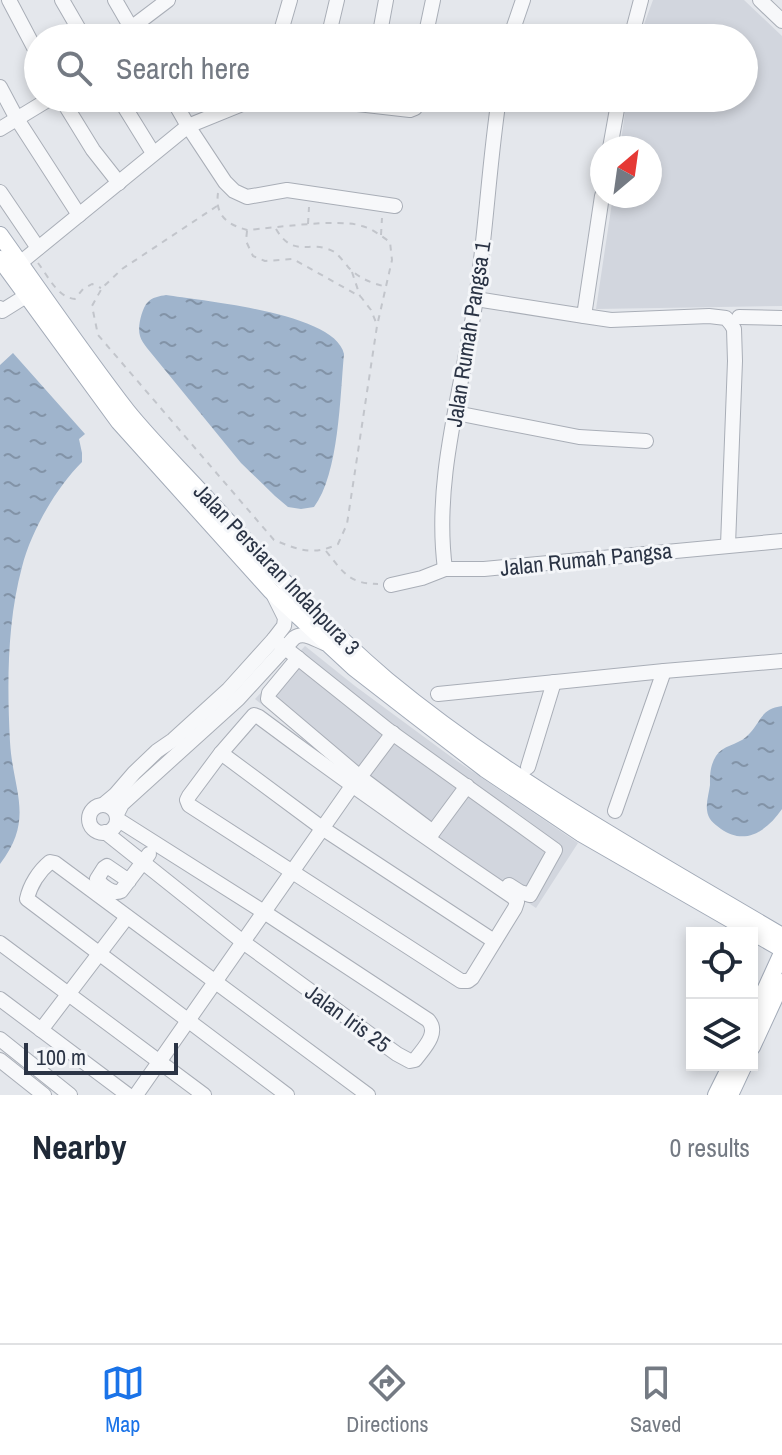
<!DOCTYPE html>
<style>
:root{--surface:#fff;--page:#f2f2f3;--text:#1f2937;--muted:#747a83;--line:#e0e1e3;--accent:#1a73e8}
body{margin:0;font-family:"Archivo Narrow",sans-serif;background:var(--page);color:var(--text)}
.controls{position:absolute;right:24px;bottom:24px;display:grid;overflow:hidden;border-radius:0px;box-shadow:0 4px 12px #0003}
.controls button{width:72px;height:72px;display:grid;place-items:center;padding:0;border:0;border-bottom:2px solid var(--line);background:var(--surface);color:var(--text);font:40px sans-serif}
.compass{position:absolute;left:590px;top:136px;width:72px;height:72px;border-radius:50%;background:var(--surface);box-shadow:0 4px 12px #0003;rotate:29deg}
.scale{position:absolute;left:24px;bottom:20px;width:154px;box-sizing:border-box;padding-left:8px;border:4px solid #2b3445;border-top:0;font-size:22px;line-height:28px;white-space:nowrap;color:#2b3445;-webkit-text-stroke:6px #f4f6f9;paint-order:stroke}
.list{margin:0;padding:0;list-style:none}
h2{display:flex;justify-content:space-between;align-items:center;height:104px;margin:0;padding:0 32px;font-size:34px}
h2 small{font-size:26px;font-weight:400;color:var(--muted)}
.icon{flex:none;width:44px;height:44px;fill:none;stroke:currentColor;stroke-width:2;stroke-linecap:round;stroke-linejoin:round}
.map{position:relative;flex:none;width:782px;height:1095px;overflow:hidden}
.search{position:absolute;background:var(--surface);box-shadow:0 4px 12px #0003;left:24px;right:24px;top:24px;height:88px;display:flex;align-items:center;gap:20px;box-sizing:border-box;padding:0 28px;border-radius:44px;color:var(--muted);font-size:30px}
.sheet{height:248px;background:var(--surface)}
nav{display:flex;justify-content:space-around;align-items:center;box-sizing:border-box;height:112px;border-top:2px solid var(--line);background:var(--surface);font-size:22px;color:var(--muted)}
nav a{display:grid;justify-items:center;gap:4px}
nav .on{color:var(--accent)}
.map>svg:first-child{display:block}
.built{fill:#d2d6de}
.water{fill:url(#water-ripples)}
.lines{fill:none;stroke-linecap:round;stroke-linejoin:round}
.minor-casing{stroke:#a9aeb7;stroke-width:16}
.major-casing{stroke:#a3abb8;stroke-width:18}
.path{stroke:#c2c5cb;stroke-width:2;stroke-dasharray:6 6;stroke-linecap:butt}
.minor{stroke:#f7f8fa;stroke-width:14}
.major{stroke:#fff;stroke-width:16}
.labels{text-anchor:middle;stroke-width:6;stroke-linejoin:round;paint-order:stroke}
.street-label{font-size:22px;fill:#2b3445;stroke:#f4f6f9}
</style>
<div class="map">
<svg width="782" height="1095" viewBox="0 0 782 1095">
<defs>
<pattern id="water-ripples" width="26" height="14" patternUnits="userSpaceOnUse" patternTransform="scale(2)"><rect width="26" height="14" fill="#9fb4cc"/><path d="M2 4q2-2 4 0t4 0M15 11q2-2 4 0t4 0" fill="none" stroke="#8293a7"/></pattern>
</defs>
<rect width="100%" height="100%" fill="#e4e7ec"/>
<g class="built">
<path d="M653,0H744L782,36V306L596,309L613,196H650V148H620L627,98H744V38H639Z"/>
<path d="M305,646L355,686L454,759L578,843L536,908L445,847L365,787L255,699Z"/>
</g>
<g class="water">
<path d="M166,295C203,301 336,313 344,354C340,396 339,474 314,507L301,509L288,507L275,496L241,463L147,348C144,344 141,340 140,336C137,327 142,309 147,303C152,297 160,296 166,295Z"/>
<path d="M13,353L85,434L79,439L82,453V462C56,488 31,531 22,567C7,622 7,685 10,742C13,792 35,818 0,864V365Z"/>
<path d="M782,706V809C767,831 745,846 721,829C713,823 708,819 707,810C706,802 709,793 710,785C710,774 710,766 716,756C723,745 737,745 746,737C761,724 759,709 782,706Z"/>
</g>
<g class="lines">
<defs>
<g id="minor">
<path d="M9,0L38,55"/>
<path d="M62,0L84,38"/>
<path d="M115,0L137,38"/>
<path d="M760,0L782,21"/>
<path d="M131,28L168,0"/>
<path d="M279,38L290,0"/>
<path d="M328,38L337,0"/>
<path d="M379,38L386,0"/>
<path d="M425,38L433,0"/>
<path d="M510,38L523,0"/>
<path d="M631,38L641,0"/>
<path d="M0,87L17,119L79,215"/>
<path d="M61,98L93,150L119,183"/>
<path d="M119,98L153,153"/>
<path d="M172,98L188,126L257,98"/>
<path d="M305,98L410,110L415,108L417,98"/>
<path d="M0,129L51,98"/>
<path d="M610,148L619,98"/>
<path d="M0,192L38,248"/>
<path d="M20,263L188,126L225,182L234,191L247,197L287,190L395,206"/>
<path d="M476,299L584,316L602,196"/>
<path d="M0,308L2,311L26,296"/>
<path d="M584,316L611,320L709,316L726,318L731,324L734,329L735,361L728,545"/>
<path d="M739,317L782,318"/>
<path d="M456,413L579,437L646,441"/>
<path d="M445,569C433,478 463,387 476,298C486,232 489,164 499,98"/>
<path d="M391,585L422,578L445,569H484L782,541"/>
<path d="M274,639L388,730L555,850L530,895L520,892L509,885"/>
<path d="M298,658L269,693L268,699L360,777L433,832"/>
<path d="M438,694L664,671L782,661"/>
<path d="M254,715L259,717C342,779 427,839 513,897L517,902L515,908L472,978L468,981H461L189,805L187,800L189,796L221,753Z"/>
<path d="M221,753L322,828L494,941"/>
<path d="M528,767L554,682"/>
<path d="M360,777L393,733"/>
<path d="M103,805L115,795L134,773L157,751L173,740L228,690L274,639L284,626L285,618L274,596"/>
<circle cx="103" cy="819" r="14"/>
<path d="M615,811L664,671"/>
<path d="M117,814L122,804L238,699L294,638C304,631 314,639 324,643"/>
<path d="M105,832L243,942L397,1054L410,1061L415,1060C423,1049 440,1033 428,1020L264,912L117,819"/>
<path d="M433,832L467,786"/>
<path d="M129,881L107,866L104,868L97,879C102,886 113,895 121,891L149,854"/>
<path d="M0,943L204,1095"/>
<path d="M0,999L128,1095"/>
<path d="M41,1030L127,917"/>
<path d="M0,1039L70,1095"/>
<path d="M0,1060L44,1095"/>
<path d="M136,1095L352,786"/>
<path d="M287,1095L27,899C30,885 39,871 50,862L55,863L368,1095"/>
</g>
<g id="major">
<path d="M0,235C42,294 83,354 127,411C152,442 182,471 208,500C266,563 322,625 387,680C508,780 647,856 782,936"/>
<path d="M0,259L119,422L271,591L354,668L412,713L485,769L582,834L782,949"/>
<path d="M752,1019L782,953"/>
<path d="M752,1047L782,982"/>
<path d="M716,1095L731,1065"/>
<path d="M730,1095L744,1065"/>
</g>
</defs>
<use href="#minor" class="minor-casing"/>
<use href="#major" class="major-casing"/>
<g class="path">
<path d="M217,206L122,269L102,288L92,306L98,335L274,540C299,550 313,556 338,544L347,524L377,326L392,260L390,242C381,236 373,229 362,226C338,218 275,228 247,230C226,224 215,215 218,193"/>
<path d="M308,224L309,207"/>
<path d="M276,229C295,261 311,237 336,253C340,257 345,263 348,267C360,279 371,283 387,287"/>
<path d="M247,231L246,241L253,256L265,261L293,259L361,297L371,310L377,325"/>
<path d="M381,235L382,218"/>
<path d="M38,263C48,276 57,297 75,299L83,289L92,284L101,288"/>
<path d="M352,272L360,296"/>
<path d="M326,551C343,572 349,584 378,584"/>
</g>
<use href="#minor" class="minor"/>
<use href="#major" class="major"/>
</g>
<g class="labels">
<g class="street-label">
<text transform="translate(468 334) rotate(-81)" y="8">Jalan Rumah Pangsa 1</text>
<text transform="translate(586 559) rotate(-6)" y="8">Jalan Rumah Pangsa</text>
<text transform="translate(277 569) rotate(46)" y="8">Jalan Persiaran Indahpura 3</text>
<text transform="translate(348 1018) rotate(36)" y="8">Jalan Iris 25</text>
</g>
</g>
</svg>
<div class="controls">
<button><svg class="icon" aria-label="locate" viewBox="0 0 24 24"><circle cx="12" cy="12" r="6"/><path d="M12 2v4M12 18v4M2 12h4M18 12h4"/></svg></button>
<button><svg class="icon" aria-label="layers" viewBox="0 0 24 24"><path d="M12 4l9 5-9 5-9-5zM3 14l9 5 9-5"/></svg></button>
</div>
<svg class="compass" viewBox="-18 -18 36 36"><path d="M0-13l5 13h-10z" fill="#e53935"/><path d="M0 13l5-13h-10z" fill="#747a83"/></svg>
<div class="scale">100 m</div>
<div class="search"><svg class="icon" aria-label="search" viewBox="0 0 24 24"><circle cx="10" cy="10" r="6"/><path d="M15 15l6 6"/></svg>Search here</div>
</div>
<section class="sheet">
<h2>Nearby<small>0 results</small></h2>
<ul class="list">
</ul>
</section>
<nav>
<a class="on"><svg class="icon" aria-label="map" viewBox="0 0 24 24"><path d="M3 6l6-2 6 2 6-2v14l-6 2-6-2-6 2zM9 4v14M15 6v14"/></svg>Map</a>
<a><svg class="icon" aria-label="directions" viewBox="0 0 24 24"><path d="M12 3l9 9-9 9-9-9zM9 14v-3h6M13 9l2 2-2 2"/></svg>Directions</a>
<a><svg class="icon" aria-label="saved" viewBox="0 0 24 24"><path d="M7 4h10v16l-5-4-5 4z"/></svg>Saved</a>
</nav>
